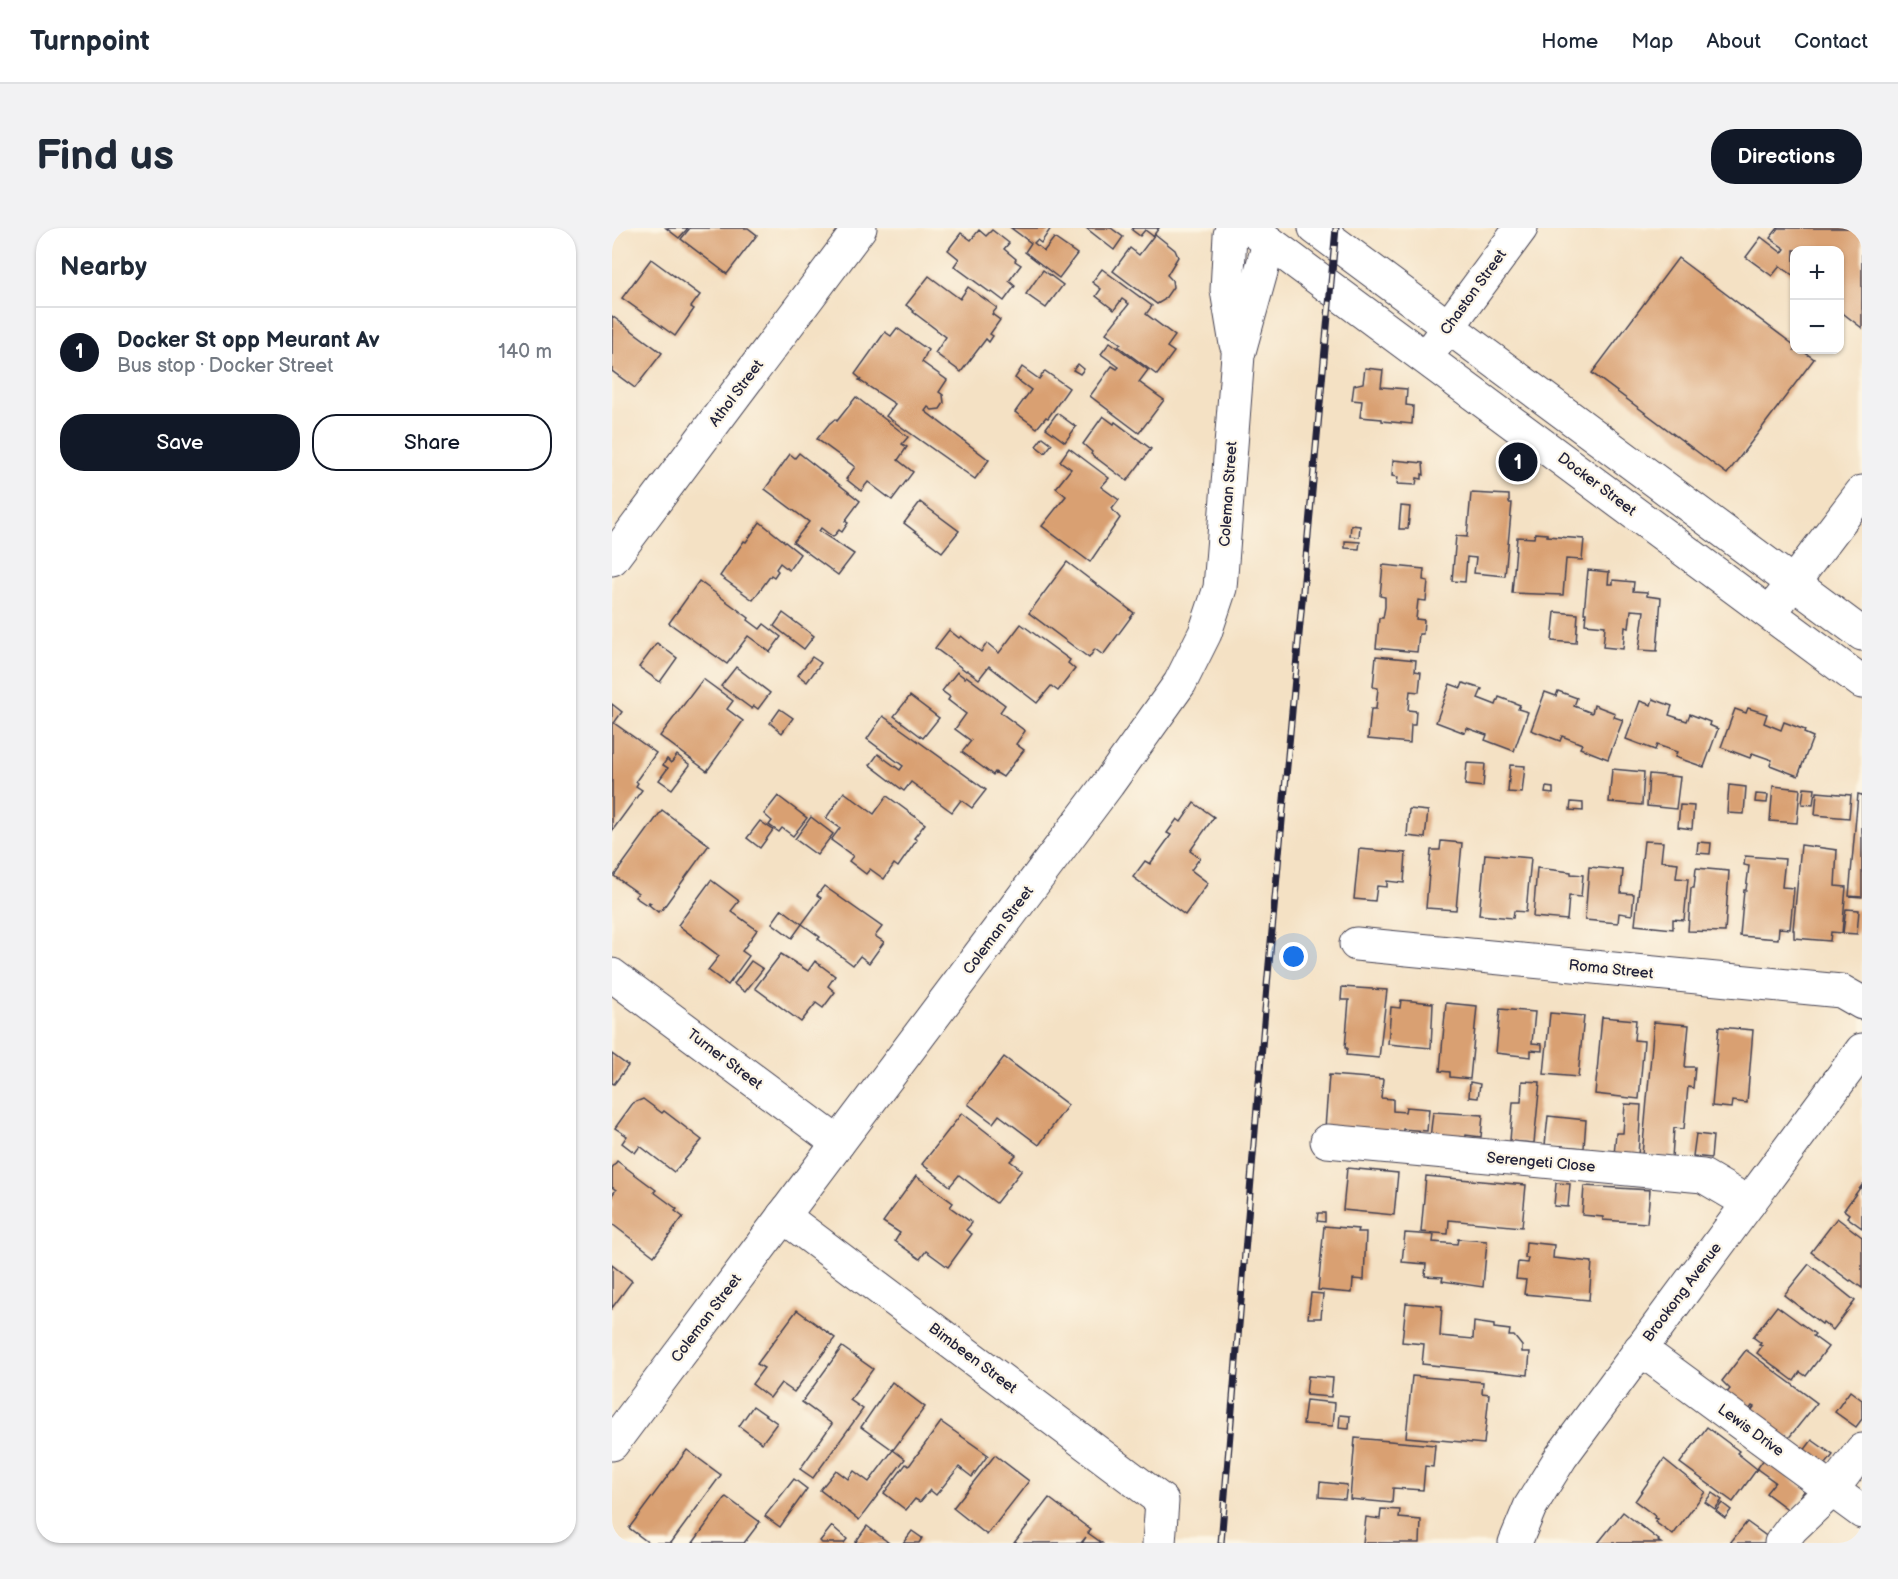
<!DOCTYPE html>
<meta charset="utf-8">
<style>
:root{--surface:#fff;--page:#f2f2f3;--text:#1f2937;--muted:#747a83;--line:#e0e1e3;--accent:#111827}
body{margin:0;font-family:"Balsamiq Sans",sans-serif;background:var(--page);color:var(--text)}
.controls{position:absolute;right:18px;top:18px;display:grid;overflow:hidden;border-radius:12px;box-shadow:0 2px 4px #0004}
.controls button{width:54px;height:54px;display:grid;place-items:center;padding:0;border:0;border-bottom:2px solid var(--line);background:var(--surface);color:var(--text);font:30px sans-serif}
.you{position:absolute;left:682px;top:729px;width:21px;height:21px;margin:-15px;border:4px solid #fff;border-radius:50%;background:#1a73e8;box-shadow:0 0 0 9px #1a73e833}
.badge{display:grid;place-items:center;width:39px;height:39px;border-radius:50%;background:var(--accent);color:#fff;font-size:20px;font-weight:700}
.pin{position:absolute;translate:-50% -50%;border:3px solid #fff;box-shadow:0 2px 6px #0006}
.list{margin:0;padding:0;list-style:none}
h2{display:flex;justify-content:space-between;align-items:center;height:78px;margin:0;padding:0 24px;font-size:26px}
h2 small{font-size:20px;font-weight:400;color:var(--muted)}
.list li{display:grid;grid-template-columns:39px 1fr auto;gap:18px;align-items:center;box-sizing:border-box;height:90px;padding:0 24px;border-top:2px solid var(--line)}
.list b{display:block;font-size:22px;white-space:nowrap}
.list p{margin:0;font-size:20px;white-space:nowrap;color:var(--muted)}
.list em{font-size:20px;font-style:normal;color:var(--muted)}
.actions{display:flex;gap:12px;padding:18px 24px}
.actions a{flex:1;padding:14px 0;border:2px solid var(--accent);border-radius:24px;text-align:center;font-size:21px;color:var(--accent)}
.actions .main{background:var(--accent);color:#fff}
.map{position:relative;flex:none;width:1250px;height:1315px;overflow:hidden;border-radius:24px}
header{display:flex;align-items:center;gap:36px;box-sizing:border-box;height:84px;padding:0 30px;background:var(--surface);border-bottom:2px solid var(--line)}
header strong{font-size:28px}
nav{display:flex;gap:33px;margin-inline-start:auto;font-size:21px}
.intro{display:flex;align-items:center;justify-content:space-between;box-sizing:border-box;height:144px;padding:0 36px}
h1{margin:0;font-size:42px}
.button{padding:15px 27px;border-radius:24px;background:var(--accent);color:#fff;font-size:21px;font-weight:700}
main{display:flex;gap:36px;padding:0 36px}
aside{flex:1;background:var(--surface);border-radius:24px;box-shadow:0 2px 4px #0004}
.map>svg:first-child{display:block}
.building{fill:#d9a072}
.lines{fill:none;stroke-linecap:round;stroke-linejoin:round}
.minor-casing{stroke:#423f50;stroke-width:35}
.major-casing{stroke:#423f50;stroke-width:35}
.minor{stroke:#fff;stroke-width:33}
.major{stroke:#fff;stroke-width:33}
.rail-casing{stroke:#22223b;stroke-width:7}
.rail{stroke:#fcf5e5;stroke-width:4.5;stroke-dasharray:14;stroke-linecap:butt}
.labels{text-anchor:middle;stroke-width:4.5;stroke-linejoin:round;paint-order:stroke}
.street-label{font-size:15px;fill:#22223b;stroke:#fcf5e5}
</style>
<header>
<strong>Turnpoint</strong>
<nav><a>Home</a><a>Map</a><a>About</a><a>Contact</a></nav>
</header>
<div class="intro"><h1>Find us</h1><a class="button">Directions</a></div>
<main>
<aside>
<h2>Nearby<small></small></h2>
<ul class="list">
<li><span class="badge">1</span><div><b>Docker St opp Meurant Av</b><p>Bus stop · Docker Street</p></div><em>140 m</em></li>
</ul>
<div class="actions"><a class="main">Save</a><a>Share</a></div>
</aside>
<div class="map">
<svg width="1250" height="1315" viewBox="0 0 1250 1315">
<rect width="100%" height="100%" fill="#fcf5e5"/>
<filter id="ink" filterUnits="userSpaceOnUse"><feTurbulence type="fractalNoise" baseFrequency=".0167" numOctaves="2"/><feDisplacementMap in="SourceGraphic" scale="12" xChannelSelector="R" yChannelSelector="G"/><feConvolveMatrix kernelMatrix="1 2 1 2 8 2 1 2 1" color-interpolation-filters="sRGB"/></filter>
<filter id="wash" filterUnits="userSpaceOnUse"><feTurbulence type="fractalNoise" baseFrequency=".008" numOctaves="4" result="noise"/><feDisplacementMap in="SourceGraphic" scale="24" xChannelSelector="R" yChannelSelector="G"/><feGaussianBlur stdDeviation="1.35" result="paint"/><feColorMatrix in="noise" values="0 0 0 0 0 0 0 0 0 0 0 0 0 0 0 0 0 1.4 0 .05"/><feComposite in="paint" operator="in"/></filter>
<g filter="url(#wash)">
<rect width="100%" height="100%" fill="#f4e1c4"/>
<g id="blocks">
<g class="building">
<path d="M54,0H76L67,10Z"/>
<path d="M78,0H136L145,7L115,46L69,11Z"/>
<path d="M399,0H439L429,15L425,12L422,15L432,23L442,10L465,26L447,50L413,24L419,15Z"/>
<path d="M474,0H499L511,9L502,22Z"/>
<path d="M521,0H547L541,8L533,2L528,8L520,2Z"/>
<path d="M1166,0H1250V100L1228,83V22H1182V48L1168,38L1160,48L1134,29L1149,9L1170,25L1173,21L1158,10Z"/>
<path d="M367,2L374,8L380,2L397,15L392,21L404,31L403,33L409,37L397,53L403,58L392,73L380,64L379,65L342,38L347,31L336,22L349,5L359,12Z"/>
<path d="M543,6L563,22L566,29L555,47L560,52L561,59L552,72L545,76L501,43L518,20L527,27Z"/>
<path d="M1066,30L1182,117V122H1189L1202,131L1115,246L980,145Z"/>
<path d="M39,31L88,67L79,79L82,81L63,108L10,70Z"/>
<path d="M490,41L540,78L534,86L563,108L555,119L562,124L545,147L506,118L509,116L494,105L517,76L510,71L502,82L484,68L489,61L480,54Z"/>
<path d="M431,42L451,57L434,80L414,66Z"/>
<path d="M317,48L348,71L356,59L385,80L380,86L388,92L378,106L381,108L377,114L374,111L349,144L323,125L334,109L301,84L302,83L294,77Z"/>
<path d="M0,88L50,125L23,160L0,143Z"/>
<path d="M285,100L316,122L310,134L335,152L327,164L331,167L332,175L328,181L320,182L316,179L313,183L377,232L363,251L274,188L283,176L247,152L249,151L243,146L273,104L279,108Z"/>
<path d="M498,114L536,142L527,154L552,172L527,205L478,168L500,138L505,141L507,139L489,126Z"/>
<path d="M466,136L472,141L468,146L461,142Z"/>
<path d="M410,139L427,151L433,143L457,160L436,190L434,189L425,200L403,184L419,162L403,150Z"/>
<path d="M753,140L771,142L769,159L795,161L794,177L801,178L800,196L770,193V191L748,189L750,173L740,172L742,157L751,155Z"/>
<path d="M244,169L296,209L290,216L295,219L286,232L301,244L280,272L256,254L249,263L234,251L243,239L205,211L217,196L223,191L225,193Z"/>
<path d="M445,185L464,199L453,214L434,200Z"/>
<path d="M491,188L502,196L503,194L539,221L515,253L479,226L480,224L471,216Z"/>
<path d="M431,209L440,216L433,225L424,218Z"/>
<path d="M457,220L497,250L489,259L507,272L500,281L508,290L478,334L430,298L454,268L444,260L459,241L448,233Z"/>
<path d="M187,225L248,273L233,293L236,295L230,304L227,302L221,309L209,300L207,303L242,326L226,347L181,314L197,294L153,261L178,226L183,230Z"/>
<path d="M781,232L811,235L812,247L810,246V251L805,250L804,257L785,256L786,249L780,248Z"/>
<path d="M859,265L897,267V275H900L893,348L862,345L864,330L855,329L853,354L840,353L844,308L855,309Z"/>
<path d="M308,274L347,303L330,324L292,295Z"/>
<path d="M789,278L798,279L796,301H787Z"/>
<path d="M148,294L188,326L177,342L168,335L164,341L166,343L162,349L159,347L141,372L108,348L132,313L134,314Z"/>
<path d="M739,297L748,298L747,309L738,308Z"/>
<path d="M923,305L935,306V308L972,311L970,332L954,331L951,367L900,365L905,309L922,310Z"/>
<path d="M733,313L748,314L747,321L733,320Z"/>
<path d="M455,334L522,385L491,427L483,421L477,430L417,385Z"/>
<path d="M771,337L812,341L811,352L816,353L814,373L806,372L804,391L812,392L811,406H807L805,424L764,420L767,390H771L773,379V369L768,368Z"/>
<path d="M976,342L997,344L996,356H1001V352L1022,354L1021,363L1035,364V368L1049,370L1045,423L1027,422L1032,383L1019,382L1017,400L1013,399L1011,421L991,419L993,398L973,396L974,385H972Z"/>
<path d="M87,353L137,390L136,392L148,401L152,396L169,409L158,424L136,408L115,436L57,395Z"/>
<path d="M943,384L966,386L964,415L940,413Z"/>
<path d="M171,385L202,408L192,421L162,398Z"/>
<path d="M409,396L458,432L456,435L463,441L446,463L439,458L425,475L377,438L367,451L355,442L354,443L323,420L337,402L347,410L349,408L369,424L375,415L387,425Z"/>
<path d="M45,415L65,430L48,454L27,439Z"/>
<path d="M764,428L804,432L803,443L809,444L807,464L798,463L796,482L804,483L803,497H799L798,515L756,511L759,481H764L765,470L766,460L761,459Z"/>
<path d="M200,429L209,435L195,454L186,447Z"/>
<path d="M124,439L158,465L146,481L142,478L140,481L109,458Z"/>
<path d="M345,444L353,450L354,448L393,477L388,484L413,503L404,516L412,522L391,549L383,544L381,547L350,524L359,513L343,501L354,486L336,472L338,469L330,463Z"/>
<path d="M91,451L121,473L115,481L131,493L95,543L48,508Z"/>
<path d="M851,455L870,461L866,470L884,477L887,469L908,477L906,481L916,484L902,523L873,512L875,507L855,500L853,505L824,494L838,456L849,460Z"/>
<path d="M946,463L965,470L962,478L980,485L982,477L1003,485L1002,489L1011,492L996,531L968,520L970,516L950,508L948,513L919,502L933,464L944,468Z"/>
<path d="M298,468L327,490L311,510L282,488Z"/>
<path d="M1041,471L1060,478L1057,487L1075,493L1078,486L1098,494L1097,497L1106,501L1092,539L1063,529L1065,524L1045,517L1043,522L1014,511L1028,473L1039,477Z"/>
<path d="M0,476L10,484L2,495L44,525L24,553L26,555L24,558L30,562L0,603Z"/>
<path d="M1136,480L1155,486L1152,495L1169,502L1172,494L1193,502L1192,505L1201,509L1186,548L1158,537L1160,532L1140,525L1138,530L1109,519L1123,481L1134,485Z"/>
<path d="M168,481L181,490L170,505L158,495Z"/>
<path d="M271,488L374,562L360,580L349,572L340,584L299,554L292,563L258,537L266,526L288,542L291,538L255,511Z"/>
<path d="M65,527L78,537L60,561L47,552L56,540L51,537L55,531L59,535Z"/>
<path d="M855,535L873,536L871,559L853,557Z"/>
<path d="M898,537L913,538L910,565L896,564Z"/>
<path d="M1000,541L1032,544L1030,577L997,574Z"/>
<path d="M1037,546L1068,549L1064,581L1035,578Z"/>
<path d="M1117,557L1134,559L1132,586L1115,585Z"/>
<path d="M1161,558L1188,561L1185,595L1158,593Z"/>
<path d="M934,559L941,560V566L933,565Z"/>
<path d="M1192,560L1203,561L1201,577L1190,576Z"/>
<path d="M232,564L262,586L275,568L313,596L302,610L305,612L286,639L282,636L272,651L258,641L254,646L237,633L241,628L219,612L228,600L214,590Z"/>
<path d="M1205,564L1239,567L1237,590L1203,587Z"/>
<path d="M1144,566L1156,567L1155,575L1143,574Z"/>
<path d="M1246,566L1250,567V669L1237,668Z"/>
<path d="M166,568L195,590L181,608L170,600L167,604L157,597L160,593L152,586Z"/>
<path d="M959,574L971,575V583L958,582Z"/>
<path d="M582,575L602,589L578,623L588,630L579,642L596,655L573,687L521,649L533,633L538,636L559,607L555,605L565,591L569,594Z"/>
<path d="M1068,577L1082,578L1080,601L1066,599Z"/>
<path d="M797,581L816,583L813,610L795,608Z"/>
<path d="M50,582L97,617L49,683L47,682L46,684L37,677L39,675L37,674L35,677L23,669L26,665L2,648Z"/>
<path d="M199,589L221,606L205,627L183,611Z"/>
<path d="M148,593L161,602L148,620L135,610Z"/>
<path d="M829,613L850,615L844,682L814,680L819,622H828Z"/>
<path d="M1032,613L1051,614L1049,633L1066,635L1064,650L1076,651L1072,692L1061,691V701L1023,697Z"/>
<path d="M1086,614L1099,615L1098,626L1085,625Z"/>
<path d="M1189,617L1225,622L1223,658L1234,659L1230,705L1219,704L1218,713L1182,710V702H1181Z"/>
<path d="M747,621L794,625L792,655L775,653V659L765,658L763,673L742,671Z"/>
<path d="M873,626L919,630L914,684L902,683L901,690L867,687Z"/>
<path d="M1133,628L1173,631L1170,659L1182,660L1178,701L1167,700L1166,711L1128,708L1132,662H1134L1137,638L1132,637Z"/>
<path d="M977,639L1011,642L1009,665L1022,666L1020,687L1007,685L1006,695L973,692Z"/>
<path d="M925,640L959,644V646L971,647L969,669L957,668L955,692L921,689Z"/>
<path d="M1084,640L1117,643L1113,704L1076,703L1079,660H1082Z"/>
<path d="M99,652L127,673L119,683L145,702L130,723L137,728L116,757L96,742L107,728L66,697Z"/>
<path d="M212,658L270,699L263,708L272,714L257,735L248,728L241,737L206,711L208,709L190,696L180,710L160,695L170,681L190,696L209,670L205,667Z"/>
<path d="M1234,681L1247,682L1245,706L1231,705Z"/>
<path d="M169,726L196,743L203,733L223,748L216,758L223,764L211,780L204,775L189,794L143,760Z"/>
<path d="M139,733L151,741L133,764L122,756Z"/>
<path d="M730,759L775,762L767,830L734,827L735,820H733L737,772H729Z"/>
<path d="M789,772L821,775L819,820L776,816L779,779L788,780Z"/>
<path d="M834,775L865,778L858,851L838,849V844L828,843Z"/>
<path d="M888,781L923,784L920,815L930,816V823L919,822V829L884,825Z"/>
<path d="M938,785L972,788L966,849L932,846Z"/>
<path d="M990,789L1024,792L1022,812L1032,813L1027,871L983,866Z"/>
<path d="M1042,794L1077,797L1073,839H1083L1081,860L1076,859L1072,901L1062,900L1060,930L1030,927Z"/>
<path d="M1107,799L1141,802L1135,875L1120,873L1119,880L1100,878Z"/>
<path d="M0,826L16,838L2,856L0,855Z"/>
<path d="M392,829L456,877L427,917L387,887L381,895L356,876Z"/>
<path d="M717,847L771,851L769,870L781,871V883L793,884L794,879L817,881L815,903L791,901L790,907L713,900Z"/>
<path d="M910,853L928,854L922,915L898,913L901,874H909Z"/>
<path d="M858,854L868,856L866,870L857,869Z"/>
<path d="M31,871L50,885L52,883L90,912L62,944L28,918L23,925L10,915L15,908L3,900L21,875Z"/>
<path d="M1013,876L1029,877L1026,929L1002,927L1004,905H1011Z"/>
<path d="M821,884L871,887L869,909L854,907L853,913L818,910Z"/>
<path d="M350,885L404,927L398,933L410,942L384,975L347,947L338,958L310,936Z"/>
<path d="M936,888L974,892L972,920L933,917Z"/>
<path d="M1084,906L1101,908L1099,930L1081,928Z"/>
<path d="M5,933L44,962L42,964L65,981L63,983L71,989L42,1028L0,996V967L4,962L0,959V940Z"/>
<path d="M735,940L786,945L782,987L731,982Z"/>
<path d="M304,948L341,975L338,979L360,995L354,1002L360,1006L336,1039L314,1023L308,1031L283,1013L288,1005L271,994Z"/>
<path d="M814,948L914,957L910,999L837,992L836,1006L809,1004Z"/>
<path d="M944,955L958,956L956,979L942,978Z"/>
<path d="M1250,957V1000L1235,989L1237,986L1232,982Z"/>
<path d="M972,958L1038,962L1035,995L991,992V989L970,987Z"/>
<path d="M706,985H713V994L705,993Z"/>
<path d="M1225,990L1250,1009V1060L1239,1052L1238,1053L1199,1024Z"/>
<path d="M712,998L746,1001L745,1004H754L752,1052L741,1051L740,1065L706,1062Z"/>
<path d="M793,1005L822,1007L821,1014L845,1016L846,1011L875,1013L871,1059L830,1053L831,1049L813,1048L814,1036L790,1034Z"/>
<path d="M914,1014L942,1017L941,1030L980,1034L977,1072L912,1066L914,1052L904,1051L906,1034L915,1035L916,1030H913Z"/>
<path d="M1197,1036L1243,1073L1221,1102L1211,1094L1210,1096L1172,1067Z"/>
<path d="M0,1037L20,1053L0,1080Z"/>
<path d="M699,1065L711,1066L709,1090H696Z"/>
<path d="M794,1075L830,1078L828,1108L861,1111L862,1094L882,1097V1100L898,1102L897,1108H902L910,1118V1124H918L916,1147L810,1136L812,1116L790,1114Z"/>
<path d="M1165,1078L1203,1106L1201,1108L1216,1119L1194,1148L1188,1144L1182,1153L1145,1125L1150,1118L1147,1117L1149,1115L1141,1109Z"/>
<path d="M185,1082L223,1110L182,1164L169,1155L158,1170L140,1156L152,1140L145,1136Z"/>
<path d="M230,1119L261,1141L238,1172L251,1181L201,1250L188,1241L220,1196L190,1174Z"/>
<path d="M1134,1122L1205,1175L1175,1212L1138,1184L1142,1179L1140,1178L1135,1185L1112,1168L1118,1161L1110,1153Z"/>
<path d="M696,1148L721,1150L719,1169L694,1167Z"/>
<path d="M800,1148L871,1154L870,1165L877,1166L872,1216L794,1209Z"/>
<path d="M280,1154L313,1179L281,1222L249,1199Z"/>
<path d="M1238,1163L1250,1172V1191L1244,1199L1223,1184Z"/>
<path d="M694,1172L723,1175L721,1198L691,1196Z"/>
<path d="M141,1178L165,1195L150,1215L127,1198Z"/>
<path d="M728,1187L738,1188L737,1201L727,1200Z"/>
<path d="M329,1194L376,1227L360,1249L347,1239L324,1267L318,1262L308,1274L303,1271L294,1282L272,1265L294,1236L297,1238Z"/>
<path d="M1095,1199L1127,1223L1125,1225L1145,1241L1152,1231L1193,1262L1178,1283L1154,1265L1163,1254L1145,1241L1121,1274L1068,1235Z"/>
<path d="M743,1210L823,1217L821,1239L813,1238L811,1262L781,1260L780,1275L738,1271Z"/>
<path d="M1200,1212L1221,1227L1211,1240L1191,1224Z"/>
<path d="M75,1222L109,1247L59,1315H37L17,1300Z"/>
<path d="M281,1222L293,1231L247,1292L208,1262L224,1242L236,1251L242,1243L257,1254Z"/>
<path d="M383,1227L417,1253L375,1307L341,1280Z"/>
<path d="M1052,1231L1093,1264L1061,1307L1043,1294L1045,1291L1042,1290L1043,1288L1023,1273Z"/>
<path d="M182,1251L195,1261L168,1299L153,1288Z"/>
<path d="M708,1254L735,1257L733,1271L707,1269Z"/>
<path d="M1100,1265L1110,1272L1103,1281L1093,1274Z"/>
<path d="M114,1269L148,1294L132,1315H81Z"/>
<path d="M437,1270L479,1302L476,1305L490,1315H470L474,1309L469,1315H402Z"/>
<path d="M1110,1275L1119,1282L1113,1290L1104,1283Z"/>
<path d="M769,1281L788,1282L787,1290L809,1292L808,1315H751L754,1289L768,1291Z"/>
<path d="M1011,1284L1047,1312L1046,1313L1049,1315H986Z"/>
<path d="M1135,1294L1157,1310L1153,1315H1118Z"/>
<path d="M220,1298L235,1311L232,1315H210L208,1313Z"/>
<path d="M255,1298L277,1315H243Z"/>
<path d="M300,1303L310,1310L307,1315H291Z"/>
</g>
</g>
</g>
<g filter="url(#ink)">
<use href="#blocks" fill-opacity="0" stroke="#423f50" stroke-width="1.5"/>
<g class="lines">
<defs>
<g id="minor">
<path d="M620,0L618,7L615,62L624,116"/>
<path d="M814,129L909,0"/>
<path d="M0,331L248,0"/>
<path d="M1158,385L1250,264"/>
<path d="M744,716L1229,763L1250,775"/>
<path d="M0,747L226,915"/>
<path d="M715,913L1091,948L1137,975"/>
<path d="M171,988L550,1273L547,1315"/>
<path d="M1028,1121L1250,1284"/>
<path d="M0,1216L496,556L568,455L593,405L608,360L626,127L657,15"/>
<path d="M903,1315L918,1279L949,1229L1250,822"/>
<path d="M1169,1315L1180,1300L1220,1262L1250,1222"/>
</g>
<g id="major">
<path d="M638,0L1250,454"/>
<path d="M703,0L1250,406"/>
</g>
</defs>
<use href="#minor" class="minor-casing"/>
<use href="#major" class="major-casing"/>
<use href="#minor" class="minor"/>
<use href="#major" class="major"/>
<defs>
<path id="rail" d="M609,1315L655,758L724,0"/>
</defs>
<use href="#rail" class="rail-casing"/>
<use href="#rail" class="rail"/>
</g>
</g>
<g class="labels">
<g class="street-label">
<text transform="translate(861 64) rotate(-54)" y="5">Chaston Street</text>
<text transform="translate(124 165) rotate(-53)" y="5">Athol Street</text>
<text transform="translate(985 256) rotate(37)" y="5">Docker Street</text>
<text transform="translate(616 266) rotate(-86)" y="5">Coleman Street</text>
<text transform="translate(386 702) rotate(-53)" y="5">Coleman Street</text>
<text transform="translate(999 741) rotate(6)" y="5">Roma Street</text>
<text transform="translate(113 831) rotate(37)" y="5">Turner Street</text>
<text transform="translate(929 934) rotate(5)" y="5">Serengeti Close</text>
<text transform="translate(1070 1064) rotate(-53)" y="5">Brookong Avenue</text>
<text transform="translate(94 1090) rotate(-53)" y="5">Coleman Street</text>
<text transform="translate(361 1130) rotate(37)" y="5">Bimbeen Street</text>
<text transform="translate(1139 1202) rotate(36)" y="5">Lewis Drive</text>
</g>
</g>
</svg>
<div class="controls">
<button>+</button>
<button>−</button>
</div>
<div class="you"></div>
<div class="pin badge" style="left:906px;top:234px">1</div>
</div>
</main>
